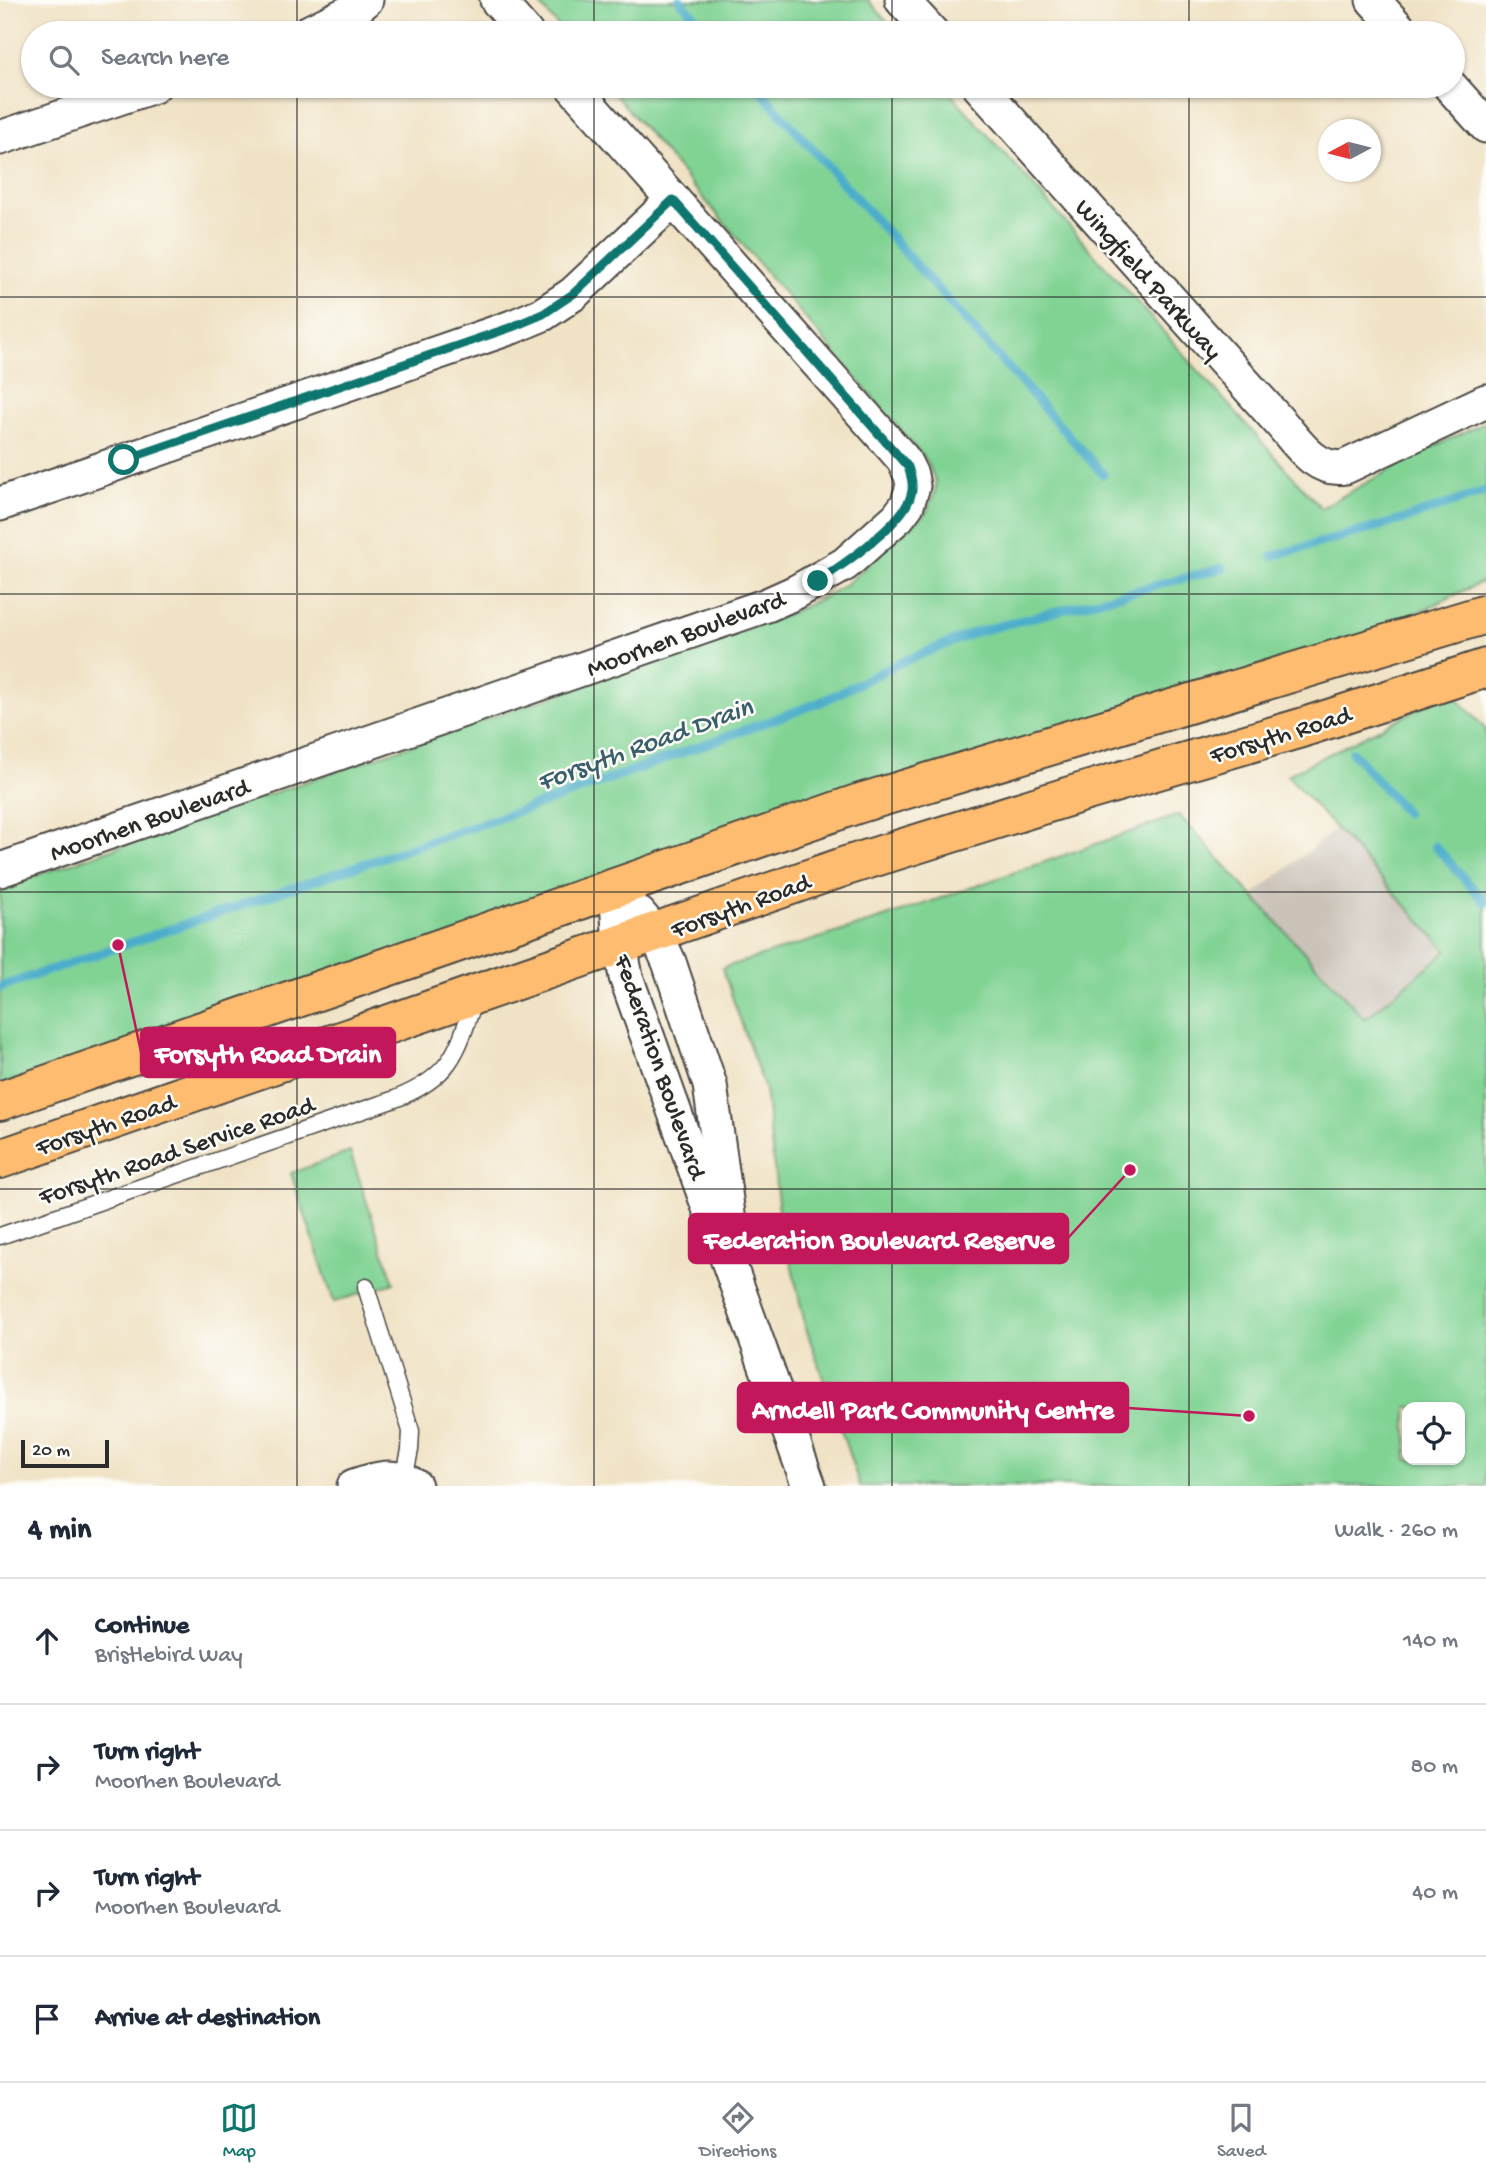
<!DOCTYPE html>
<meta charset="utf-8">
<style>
:root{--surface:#fff;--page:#f2f2f3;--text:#1f2937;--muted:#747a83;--line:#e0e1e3;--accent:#0f766e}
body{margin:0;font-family:"Gochi Hand",sans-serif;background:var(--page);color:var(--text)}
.controls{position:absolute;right:21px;bottom:21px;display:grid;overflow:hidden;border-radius:14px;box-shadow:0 2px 5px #0004}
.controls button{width:63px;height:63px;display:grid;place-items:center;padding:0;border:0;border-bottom:2px solid var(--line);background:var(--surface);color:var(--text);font:35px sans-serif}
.compass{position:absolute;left:1318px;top:119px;width:63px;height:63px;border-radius:50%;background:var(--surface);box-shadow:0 2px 5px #0004;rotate:263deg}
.scale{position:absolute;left:21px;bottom:18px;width:88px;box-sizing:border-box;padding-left:7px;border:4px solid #2b2b2b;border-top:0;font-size:19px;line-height:24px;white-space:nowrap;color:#2b2b2b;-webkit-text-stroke:5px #fdfcf7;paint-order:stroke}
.stop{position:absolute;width:21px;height:21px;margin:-16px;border:5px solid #0f766e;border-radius:50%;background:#fff}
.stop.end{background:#0f766e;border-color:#fff;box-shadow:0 2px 7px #0008}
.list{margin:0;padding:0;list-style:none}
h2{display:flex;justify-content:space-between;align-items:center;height:91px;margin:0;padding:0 28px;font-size:30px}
h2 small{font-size:23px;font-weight:400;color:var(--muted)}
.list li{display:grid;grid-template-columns:46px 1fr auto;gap:21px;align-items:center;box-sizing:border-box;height:126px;padding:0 28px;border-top:2px solid var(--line)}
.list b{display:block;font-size:26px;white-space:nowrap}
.list p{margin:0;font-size:23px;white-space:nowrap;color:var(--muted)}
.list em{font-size:23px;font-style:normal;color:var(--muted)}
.icon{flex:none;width:38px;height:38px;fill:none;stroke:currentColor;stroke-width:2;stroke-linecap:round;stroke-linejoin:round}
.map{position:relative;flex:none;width:1486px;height:1486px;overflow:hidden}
.search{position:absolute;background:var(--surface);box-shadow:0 2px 5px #0004;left:21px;right:21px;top:21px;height:77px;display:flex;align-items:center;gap:18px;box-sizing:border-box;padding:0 24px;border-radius:38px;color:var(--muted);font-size:26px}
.sheet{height:595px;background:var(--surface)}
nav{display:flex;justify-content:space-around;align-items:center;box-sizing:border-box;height:98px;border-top:2px solid var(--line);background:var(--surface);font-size:19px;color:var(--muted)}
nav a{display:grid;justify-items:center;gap:4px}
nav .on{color:var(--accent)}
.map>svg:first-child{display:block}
.industrial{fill:#cbc2b8}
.green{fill:#81d394;stroke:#567f60;stroke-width:2;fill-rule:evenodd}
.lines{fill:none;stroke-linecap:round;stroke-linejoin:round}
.stream{stroke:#4cadcb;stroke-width:9}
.service-casing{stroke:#494642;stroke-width:19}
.minor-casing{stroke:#494642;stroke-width:37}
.trunk-casing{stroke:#494642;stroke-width:42}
.service{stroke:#fff;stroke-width:16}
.minor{stroke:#fff;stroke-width:33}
.trunk{stroke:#fdbc6f;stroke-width:38}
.route{stroke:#0f766e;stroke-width:9}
.grid{fill:none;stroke:#2b2b2b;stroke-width:2;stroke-opacity:0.55}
.labels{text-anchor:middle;stroke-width:5;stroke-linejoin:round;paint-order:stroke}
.street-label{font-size:26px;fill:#2b2b2b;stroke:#fdfcf7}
.water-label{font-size:28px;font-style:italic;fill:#385f6b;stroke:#fdfcf7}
.leader{fill:none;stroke:#c2185b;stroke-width:2.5}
.callout-dot{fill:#c2185b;stroke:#fdfcf7;stroke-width:2.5}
.callout{fill:#c2185b;stroke:#c2185b;stroke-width:2.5}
.callout-label{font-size:28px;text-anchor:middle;font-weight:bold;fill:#fff}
</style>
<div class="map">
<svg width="1486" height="1486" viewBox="0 0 1486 1486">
<rect width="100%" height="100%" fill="#fdfcf7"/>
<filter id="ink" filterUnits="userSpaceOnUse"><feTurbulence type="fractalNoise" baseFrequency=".0143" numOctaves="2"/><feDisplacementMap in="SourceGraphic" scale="14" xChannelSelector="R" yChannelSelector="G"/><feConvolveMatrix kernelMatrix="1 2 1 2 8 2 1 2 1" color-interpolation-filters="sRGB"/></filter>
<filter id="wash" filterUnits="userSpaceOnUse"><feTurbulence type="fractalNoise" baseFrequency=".00686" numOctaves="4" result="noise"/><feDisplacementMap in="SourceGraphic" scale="28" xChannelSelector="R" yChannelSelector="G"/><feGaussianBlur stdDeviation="1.57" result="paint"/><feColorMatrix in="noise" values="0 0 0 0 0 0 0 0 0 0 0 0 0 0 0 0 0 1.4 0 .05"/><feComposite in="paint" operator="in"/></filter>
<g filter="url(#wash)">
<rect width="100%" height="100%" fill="#f0e2c4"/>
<path class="industrial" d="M1336,829L1448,951L1364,1019L1252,896Z"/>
<g class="green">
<path d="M536,0H868L897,33H564Z"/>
<path d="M608,86H944L1321,508L1424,451L1486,422V580L1392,625L0,1085V888L788,614L827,596L849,582L926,513L935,492L936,483L927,461Z"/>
<path d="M1452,692L1486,730V1486H860L806,1328L779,1210L765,1090L722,968L881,919L1179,815L1365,1019L1447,951L1287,775ZM1407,1407H1460V1460H1407Z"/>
<path d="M350,1152L394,1283L334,1302L291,1173Z"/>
</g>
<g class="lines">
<g class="stream">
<path d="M680,0L710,33"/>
<path d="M756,86L1103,474"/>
<path d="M1273,556L1405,519L1486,491"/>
<path d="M1352,752L1406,813"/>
<path d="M1435,846L1486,903"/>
<path d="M0,987L558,798L821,702L895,665L976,632L1223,568"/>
</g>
</g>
</g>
<g filter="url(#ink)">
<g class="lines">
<defs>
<g id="service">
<path d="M0,1236L395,1099C452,1077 458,1051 475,997"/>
<path d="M366,1287L411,1431L410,1450L404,1479"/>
</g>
<g id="minor">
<path d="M497,0L526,33"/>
<path d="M902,0L932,33"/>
<path d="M1373,0L1403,33"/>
<path d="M307,33L354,10L366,0"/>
<path d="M979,86L1283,426C1299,445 1317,472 1345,467L1486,401"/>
<path d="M1450,86L1486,126"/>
<path d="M0,138L154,86"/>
<path d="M0,504L512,327L543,314L573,294L673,200"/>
<path d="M0,870L767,605L796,592L845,564L898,517L907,505L913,486L911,475L903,459L572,86"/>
<path d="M616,887L620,945L626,977L809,1486"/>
<path d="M639,914L656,934L669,962L710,1085L728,1214"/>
<path d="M354,1486C376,1478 395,1473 415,1486"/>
</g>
<g id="trunk">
<path d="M0,1101L857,804L1486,614"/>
<path d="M0,1159L846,866L1080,793L1301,728L1486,668"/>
</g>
</defs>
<use href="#service" class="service-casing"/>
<use href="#minor" class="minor-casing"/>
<use href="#trunk" class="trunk-casing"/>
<use href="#service" class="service"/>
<use href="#minor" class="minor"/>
<use href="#trunk" class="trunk"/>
</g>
</g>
<g class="lines" filter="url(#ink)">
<path class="route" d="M124,460L512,327L543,314L573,294L673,200L908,467C911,476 914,485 911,495C904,523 843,565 818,581"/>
</g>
<path class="grid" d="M297,0V33M594,0V33M892,0V33M1189,0V33M297,86V1486M594,86V1486M892,86V1486M1189,86V1486M0,297H1486M0,594H1486M0,892H1486M0,1189H1486"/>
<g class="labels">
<g class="street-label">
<text transform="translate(1150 278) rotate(48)" y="9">Wingfield Parkway</text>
<text transform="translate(685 632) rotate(-20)" y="9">Moorhen Boulevard</text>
<text transform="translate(1280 733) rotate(-17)" y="9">Forsyth Road</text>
<text transform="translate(149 818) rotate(-19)" y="9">Moorhen Boulevard</text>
<text transform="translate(740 904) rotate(-20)" y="9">Forsyth Road</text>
<text transform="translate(662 1066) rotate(71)" y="9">Federation Boulevard</text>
<text transform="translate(105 1123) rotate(-19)" y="9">Forsyth Road</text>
<text transform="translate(176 1149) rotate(-19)" y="9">Forsyth Road Service Road</text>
</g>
<g class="water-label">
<text transform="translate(644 742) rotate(-20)" y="10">Forsyth Road Drain</text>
</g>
</g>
<path class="leader" d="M118 945L141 1052M1130 1170L1068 1238M1249 1416L1128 1408"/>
<g class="callout-dot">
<circle cx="118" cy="945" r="7"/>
<circle cx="1130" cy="1170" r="7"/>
<circle cx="1249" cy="1416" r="7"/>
</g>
<g class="callout">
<rect x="141" y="1028" width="254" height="49" rx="7"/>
<rect x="689" y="1214" width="379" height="49" rx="7"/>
<rect x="738" y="1383" width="390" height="49" rx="7"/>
</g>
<g class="callout-label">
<text x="268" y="1062">Forsyth Road Drain</text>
<text x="879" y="1248">Federation Boulevard Reserve</text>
<text x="933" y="1418">Arndell Park Community Centre</text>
</g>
</svg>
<div class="controls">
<button><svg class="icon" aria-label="locate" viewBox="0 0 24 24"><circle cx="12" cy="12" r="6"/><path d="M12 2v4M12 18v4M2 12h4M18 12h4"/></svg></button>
</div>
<svg class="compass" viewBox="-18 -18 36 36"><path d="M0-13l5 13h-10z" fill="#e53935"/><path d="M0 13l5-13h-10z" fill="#747a83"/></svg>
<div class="scale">20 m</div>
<div class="stop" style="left:124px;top:460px"></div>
<div class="stop end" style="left:818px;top:581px"></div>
<div class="search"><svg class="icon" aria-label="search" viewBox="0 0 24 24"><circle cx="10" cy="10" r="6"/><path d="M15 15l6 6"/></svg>Search here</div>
</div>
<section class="sheet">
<h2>4 min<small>Walk · 260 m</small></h2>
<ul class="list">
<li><svg class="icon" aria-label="ahead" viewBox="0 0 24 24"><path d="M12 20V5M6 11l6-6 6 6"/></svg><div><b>Continue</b><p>Bristlebird Way</p></div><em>140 m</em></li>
<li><svg class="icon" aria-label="right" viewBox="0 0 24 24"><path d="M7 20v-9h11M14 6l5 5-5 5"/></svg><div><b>Turn right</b><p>Moorhen Boulevard</p></div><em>80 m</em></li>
<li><svg class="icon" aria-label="right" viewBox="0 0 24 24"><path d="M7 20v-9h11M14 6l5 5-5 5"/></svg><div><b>Turn right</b><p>Moorhen Boulevard</p></div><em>40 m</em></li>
<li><svg class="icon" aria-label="arrive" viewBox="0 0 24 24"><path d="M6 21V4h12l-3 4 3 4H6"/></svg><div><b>Arrive at destination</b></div></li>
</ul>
</section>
<nav>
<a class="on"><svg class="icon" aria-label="map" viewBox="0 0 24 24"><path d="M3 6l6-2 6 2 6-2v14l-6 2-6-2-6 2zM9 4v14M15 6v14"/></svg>Map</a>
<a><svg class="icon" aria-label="directions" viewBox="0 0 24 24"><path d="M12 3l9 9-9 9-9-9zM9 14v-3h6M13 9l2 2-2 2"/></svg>Directions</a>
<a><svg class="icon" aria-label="saved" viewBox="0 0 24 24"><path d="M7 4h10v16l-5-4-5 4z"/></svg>Saved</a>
</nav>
